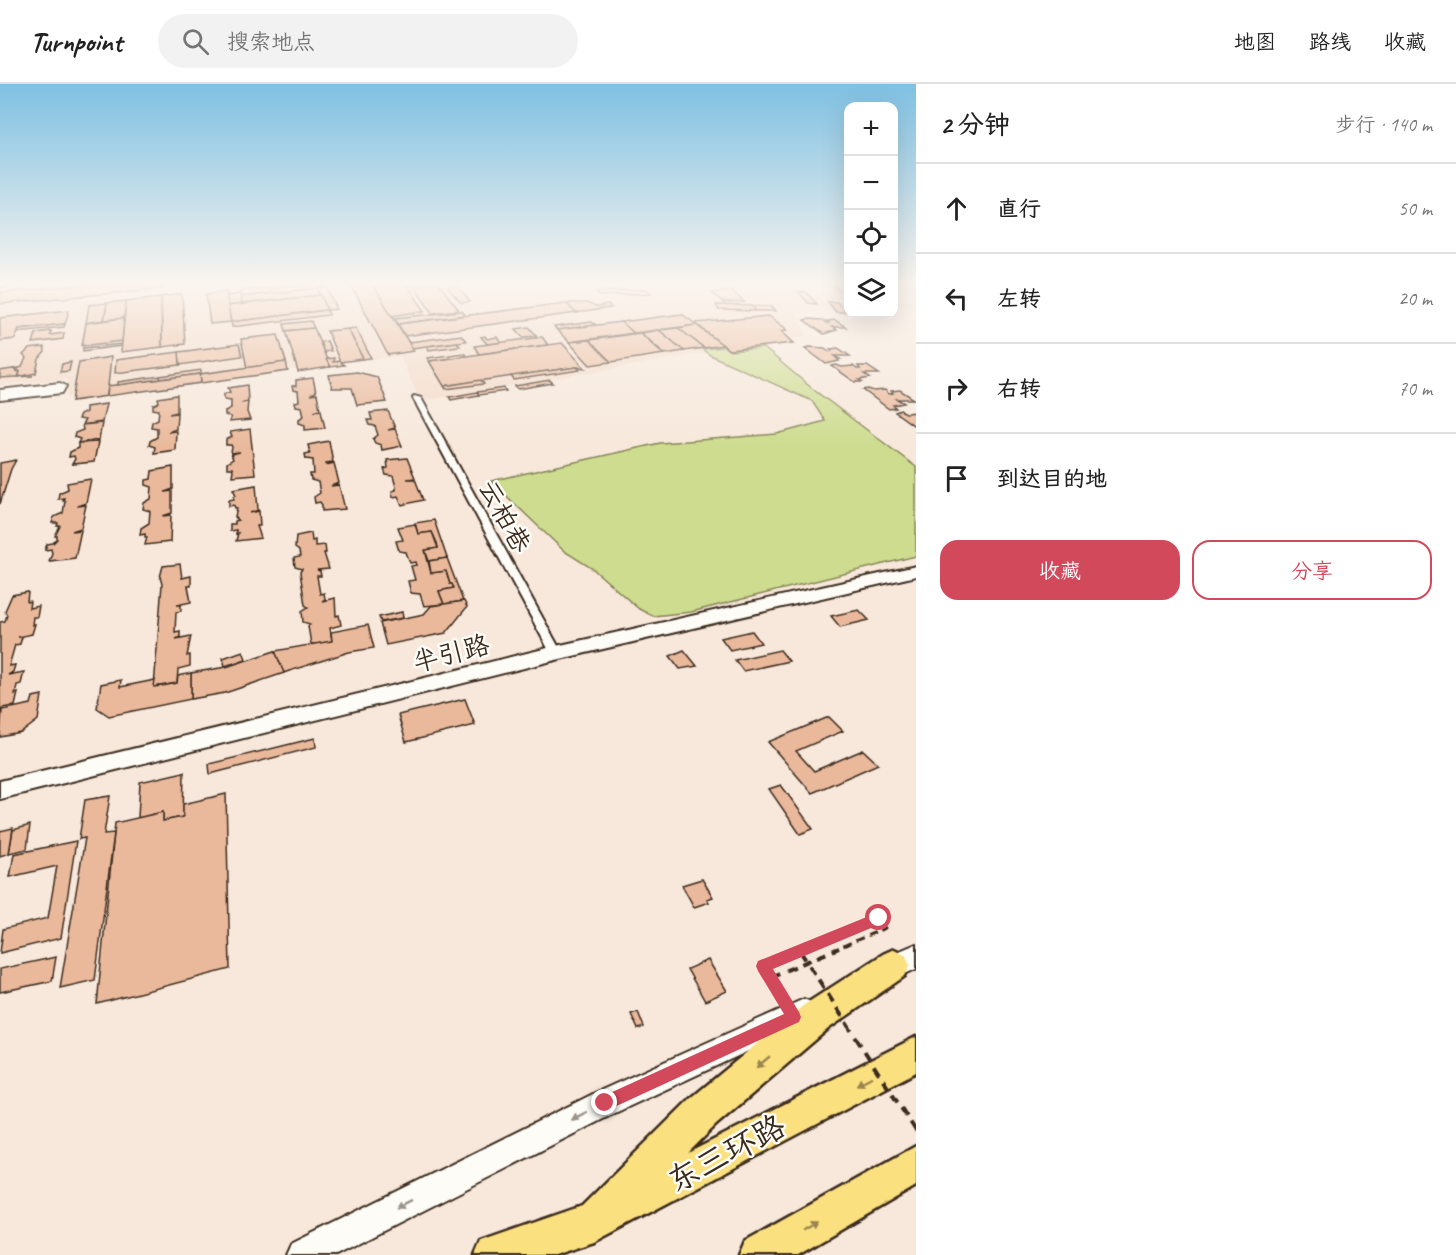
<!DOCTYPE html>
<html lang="zh">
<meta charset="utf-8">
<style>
:root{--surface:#fff;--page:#f2f2f2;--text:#222;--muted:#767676;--line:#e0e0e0;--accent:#d1495b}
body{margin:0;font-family:Caveat,"LXGW WenKai TC",sans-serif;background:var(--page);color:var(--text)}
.controls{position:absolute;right:18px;top:18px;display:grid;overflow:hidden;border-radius:12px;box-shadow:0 6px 24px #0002}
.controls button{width:54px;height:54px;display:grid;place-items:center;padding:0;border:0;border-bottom:2px solid var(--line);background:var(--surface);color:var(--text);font:30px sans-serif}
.stop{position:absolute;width:18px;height:18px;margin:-14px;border:4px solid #d1495b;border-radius:50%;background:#fff}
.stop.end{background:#d1495b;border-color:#fff;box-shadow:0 2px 6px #0008}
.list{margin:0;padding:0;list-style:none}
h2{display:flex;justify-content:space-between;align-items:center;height:78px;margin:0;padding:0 24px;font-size:26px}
h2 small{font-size:20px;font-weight:400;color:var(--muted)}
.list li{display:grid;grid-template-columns:39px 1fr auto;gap:18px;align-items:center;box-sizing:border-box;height:90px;padding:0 24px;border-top:2px solid var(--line)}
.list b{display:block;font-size:22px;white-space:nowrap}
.list em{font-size:20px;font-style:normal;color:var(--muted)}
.actions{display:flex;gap:12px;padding:18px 24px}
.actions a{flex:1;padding:14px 0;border:2px solid var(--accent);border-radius:18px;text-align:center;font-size:21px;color:var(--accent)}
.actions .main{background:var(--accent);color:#fff}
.icon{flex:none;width:33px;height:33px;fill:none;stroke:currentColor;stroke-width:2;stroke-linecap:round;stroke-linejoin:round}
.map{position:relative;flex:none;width:916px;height:1171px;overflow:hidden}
header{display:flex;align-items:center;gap:36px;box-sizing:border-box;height:84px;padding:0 30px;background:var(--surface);border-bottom:2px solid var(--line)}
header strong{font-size:28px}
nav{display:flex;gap:33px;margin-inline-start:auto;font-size:21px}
.search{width:420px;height:54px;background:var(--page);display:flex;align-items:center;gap:15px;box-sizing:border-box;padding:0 21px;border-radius:33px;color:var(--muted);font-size:22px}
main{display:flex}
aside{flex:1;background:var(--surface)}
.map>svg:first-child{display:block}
.built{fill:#f3dac8}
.green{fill:#cddc8f;stroke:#848356;stroke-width:1.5}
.building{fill:#eab99b;stroke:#3b2a1e;stroke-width:1.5}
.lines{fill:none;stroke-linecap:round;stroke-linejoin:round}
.street-casing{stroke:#3b2a1e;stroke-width:4}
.secondary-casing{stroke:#3b2a1e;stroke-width:4}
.highway-casing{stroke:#3b2a1e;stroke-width:5}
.path-far1{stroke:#3b2a1e;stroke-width:3;stroke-dasharray:8 5;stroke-linecap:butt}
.path{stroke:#3b2a1e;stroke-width:4;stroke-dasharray:10 7;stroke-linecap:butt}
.street{fill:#fdfcf7;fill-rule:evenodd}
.secondary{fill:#fdfcf7;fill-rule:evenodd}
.highway{fill:#fbe080;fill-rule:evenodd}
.path-bridge{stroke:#3b2a1e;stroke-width:4;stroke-dasharray:10 7;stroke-linecap:butt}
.oneway{fill:#9b854f}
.oneway2{fill:#9c938a}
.route{fill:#d1495b}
.labels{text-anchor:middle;stroke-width:5;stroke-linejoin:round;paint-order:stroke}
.street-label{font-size:26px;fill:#3b2a1e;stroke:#fdfcf7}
.near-street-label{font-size:32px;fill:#3b2a1e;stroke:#fdfcf7}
</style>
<header>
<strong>Turnpoint</strong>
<div class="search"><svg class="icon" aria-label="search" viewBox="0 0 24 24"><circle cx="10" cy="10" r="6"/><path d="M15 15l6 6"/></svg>搜索地点</div>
<nav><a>地图</a><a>路线</a><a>收藏</a></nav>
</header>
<main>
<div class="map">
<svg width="916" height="1171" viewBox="0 0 916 1171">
<rect width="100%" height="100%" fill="#f7e8db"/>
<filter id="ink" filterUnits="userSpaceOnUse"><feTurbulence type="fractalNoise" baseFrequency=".0167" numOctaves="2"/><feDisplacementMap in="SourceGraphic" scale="12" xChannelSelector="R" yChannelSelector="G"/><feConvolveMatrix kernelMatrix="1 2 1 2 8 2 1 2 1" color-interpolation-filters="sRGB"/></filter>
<g filter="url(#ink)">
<path class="built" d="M40,199H840L848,208V225L796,229L807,252L420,317L400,272L67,313V295L0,301V202Z"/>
<path class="green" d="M724,263L730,267L764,264L814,306L916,383V472L691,528L653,532L639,525L593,485L564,467L491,397L660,359L777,350L825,337L812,317L710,271L702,265Z"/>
<g class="building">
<path d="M99,199H164V204L0,220V209Z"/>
<path d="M310,199H322L324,204L241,213L239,207Z"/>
<path d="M350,199H372L414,267L388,271Z"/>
<path d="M372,199H406L425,227L392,232Z"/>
<path d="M412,199H438L459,226L433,229Z"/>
<path d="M832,199H845L848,206H838Z"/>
<path d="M457,201L470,218L461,219L447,203Z"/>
<path d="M327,203L337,225L327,226L318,204Z"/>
<path d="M318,204L321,211L242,220L241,213Z"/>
<path d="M647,205L651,209L599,212L596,208Z"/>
<path d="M226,207L231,238L210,240L206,210Z"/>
<path d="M732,207L744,218L724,219L712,209Z"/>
<path d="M799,208H806L817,220L808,219Z"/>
<path d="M182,210L185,260L162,263L161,213Z"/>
<path d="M240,210L242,220L228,222L227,212Z"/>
<path d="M321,211L327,226L231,238L228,222Z"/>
<path d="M161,213L162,263L121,268L126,217Z"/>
<path d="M126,217L124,234L104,236L107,219Z"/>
<path d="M828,218H837L846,228H836Z"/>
<path d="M107,219L104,236L86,239L89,221Z"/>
<path d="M566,219L577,229L405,252L398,240Z"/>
<path d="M572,219H587L596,223L608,221L611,224L576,229L567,220Z"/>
<path d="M716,221L752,222L756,227L719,226Z"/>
<path d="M752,222H772L776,227H756Z"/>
<path d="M69,226L65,240L19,245L15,255L0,257V234Z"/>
<path d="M327,226L329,231L232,243L231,238Z"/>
<path d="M462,227L465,231L398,240L395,234Z"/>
<path d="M682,230L697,241L634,249L621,238Z"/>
<path d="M769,232L784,243L787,246L781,247L794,259L729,266L695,239Z"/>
<path d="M124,234L122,257L82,262L86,239Z"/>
<path d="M808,235L822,236L826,239H829L827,237L835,236L846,243H832L837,246L824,250L804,236Z"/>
<path d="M311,237L314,244L286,247L284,240Z"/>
<path d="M592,238L596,241L557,246L554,243Z"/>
<path d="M621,238L634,249L569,258L557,246Z"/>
<path d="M65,240L64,243L18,248L19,245Z"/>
<path d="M696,241L723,261L704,264L678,244Z"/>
<path d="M529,243L537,252L523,253L516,245Z"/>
<path d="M314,244L330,283L298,288L286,247Z"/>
<path d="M356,244L371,274L363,275L348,245Z"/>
<path d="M678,244L704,264L684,267L659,246Z"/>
<path d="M348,245L363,275L340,278L327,247Z"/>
<path d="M659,246L684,267L665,270L641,249Z"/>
<path d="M51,247L50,251L64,249L63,255L33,259L36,249Z"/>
<path d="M640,249L664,270L611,278L589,256Z"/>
<path d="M278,251L286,278L247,284L241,255Z"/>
<path d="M461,251L466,257L412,264L409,258Z"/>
<path d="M485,252L487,255L497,253L501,259L487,260L481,253Z"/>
<path d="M542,253L548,261L479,270L474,262Z"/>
<path d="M589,256L611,278L590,281L569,258Z"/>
<path d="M327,257L331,267L324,268L320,258Z"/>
<path d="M457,258L460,262L429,266L427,262Z"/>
<path d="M562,259L585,284L577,283L444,302L429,277Z"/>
<path d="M121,260V262L83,267V264Z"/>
<path d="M239,260L242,272L180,281L179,268Z"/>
<path d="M44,263L45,268L39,275L36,289L18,293L20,288L17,285L22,283L26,274L23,271L29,265Z"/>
<path d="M810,263L825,264L829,268L832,267L830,265L838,264L850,272H835L840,275H837L839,277L826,280L805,264Z"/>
<path d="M179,268L180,281L115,289L116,276Z"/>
<path d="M464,269L466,272L429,277L427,274Z"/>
<path d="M111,273L107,312L72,317L79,278Z"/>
<path d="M334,274L333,278L339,277L344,281L330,283L326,275Z"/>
<path d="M71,278L69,287L60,288L62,280Z"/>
<path d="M286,278L288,287L201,299L200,290Z"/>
<path d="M836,281L842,283L853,282L857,285H860L858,282H867L879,290H864L870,294L859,296L862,298H855L832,282Z"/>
<path d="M577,283L580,286L514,296L511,292Z"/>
<path d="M18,284L16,287L20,288L18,293L33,292L0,294V287Z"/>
<path d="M201,286V290L160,295V292Z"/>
<path d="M357,288L377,293L387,318L357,321L352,304H332L329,291Z"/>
<path d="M200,290L201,299L107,312L108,302Z"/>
<path d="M160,292V295L118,301V298Z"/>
<path d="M313,294L316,308L310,311L317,310L320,325L314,327L321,326L325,344L305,346V341L299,339V335L304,332L302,323L296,322L295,318L299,317L298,307L293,306L292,302H296V296Z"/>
<path d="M481,296L484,300L446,305L444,302Z"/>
<path d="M550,296L553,299L518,305L515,302Z"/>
<path d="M247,301L248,317L241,319L248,318L247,328L250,336L229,338L231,333L225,331V327L231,324V316L224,315V310L230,308L228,304Z"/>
<path d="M504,304L506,307L479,311L477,308Z"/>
<path d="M868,305L874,307L885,306L889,310L893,309L891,307L900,306L914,315H897L904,319L893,321L896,324L889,325L863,306Z"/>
<path d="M477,308L479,311L451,316L449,313Z"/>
<path d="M177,311V328L169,330L177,329L176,345L168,348L176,347L175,366L154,369L155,363L149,361L150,357L157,353V344L151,343L152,338L158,335L159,326L153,325V321L159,318L158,314Z"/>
<path d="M106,320L102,338L82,341L85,336L78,335L80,331L86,328V323Z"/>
<path d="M900,326L906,329L916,328V343L895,328Z"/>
<path d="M388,327L395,344L388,346L395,345L402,362L382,366L381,361L375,359L373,355L378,351L375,342L369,341L367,336H372L370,329Z"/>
<path d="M102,339L99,356L78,359L80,355L74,353L75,349L83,346L82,341Z"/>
<path d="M250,345L255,390L232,392L233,386L232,384H227V379L233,375L231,370L240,368L231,369L232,363L231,361H226V356L232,353L230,348Z"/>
<path d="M329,357L333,378L326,379V381L334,379L339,399L331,402L339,401L345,425L322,427V421L320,418L315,419L314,413L320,409L318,398L311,396L310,390H314L313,376L306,375L305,370L310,369L308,361Z"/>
<path d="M98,358L94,378L72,380L75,375L74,372L69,373L70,368L78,364V359Z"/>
<path d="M407,374L415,394L407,395H415L423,416L402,421L398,412L393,413L392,407L396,406V403L393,392L386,391L384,385L388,384L387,376Z"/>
<path d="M16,376L11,385L0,420V379Z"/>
<path d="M173,383V405L165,408L172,407V429L163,432L171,431L170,458L145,461L147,453H145V450L140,451L141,444L149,439L150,427L143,425L144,419L151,415L152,403L146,401V396L151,395L152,387Z"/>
<path d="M91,395L86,419L77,422L86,421L81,444L72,447L81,446L75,474L49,477L52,469L51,465L45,466L47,460L53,459L57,455V452H55L60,442H57L58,439H52L54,433L63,429L65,417H63L64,414L58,415L59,409L68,405L67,399Z"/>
<path d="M256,401L258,426L250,429L259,427L260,442H257L261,454L236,457L238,449L236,450V446L230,447V440H235V437L238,436L235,433L237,424H235L234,421L229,422V416L234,415V412L236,411L233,405Z"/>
<path d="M434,436L447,474L429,477L425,466L438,464L437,459L432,448L418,450L415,439Z"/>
<path d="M415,440L418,450L432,448L438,464L425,466L431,489L446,487L450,500H452L454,504L439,507L444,520L424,522L420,510L411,509L408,497L415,496L411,482L417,481L416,478L410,479L406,468L399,467L396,457L403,456L398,443Z"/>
<path d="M311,449L312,457L315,456V462L325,461L326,469H324L329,485L317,486L320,487L321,492H317L320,510L324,509L325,515L322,517L335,514L336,532L339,531L341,541L330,544L332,557L318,560H311L308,542L310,540L303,538L302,527L308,523L305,521L300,488L302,485L295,483L294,474L300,473L299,467L295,464L296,452Z"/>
<path d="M447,474L463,517L444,520L439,507L454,504L452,500H450L446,487L431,489L429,477Z"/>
<path d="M180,480L182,494L191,492V502H188L191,518L177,521H181V527L176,528L175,548L180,547V553L176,555L191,552L187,572L190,571V582L178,585L177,599L154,603L162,500L160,493L163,482Z"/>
<path d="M28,508L27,518L30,517L29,524L39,522L37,533H33L32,541L35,540L32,550L18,553H22L20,560L15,561L9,582L15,581L13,588L8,591L24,588L21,600L17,601L15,610L18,609L15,622L2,624L0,633V538L5,537L7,531L5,527L12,511Z"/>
<path d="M464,517L467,523L446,549L386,561L380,539L424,530L431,522Z"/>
<path d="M859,526L869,536L840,543L831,532Z"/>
<path d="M402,528L403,534L381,538L379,533Z"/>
<path d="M368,541L374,564L349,568L283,589L275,567L332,557L331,548Z"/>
<path d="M752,547L761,559L730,566L721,554Z"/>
<path d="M684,566L697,582L680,585L670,572Z"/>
<path d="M780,566L789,577L743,587L735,576Z"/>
<path d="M243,567L246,575L225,582L223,574Z"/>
<path d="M275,567L284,589L225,609L191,615V589L226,583Z"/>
<path d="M191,589V615L109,632L97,624L101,600L121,596L120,603L155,596L154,603L162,602L177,599L178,592Z"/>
<path d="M42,611L38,636L21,649L0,653L2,626L31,620L33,613Z"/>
<path d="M465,615L475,641L406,658L398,631Z"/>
<path d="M829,633L843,647L796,667L814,687L863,666L878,680L812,709L768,658Z"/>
<path d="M315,654L316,663L210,690L209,680Z"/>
<path d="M184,688L183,733L163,737V728L138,734L140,698Z"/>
<path d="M781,701L813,745L800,750L769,705Z"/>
<path d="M226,710L230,885L97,920L115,739L163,728V737L183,733V720Z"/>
<path d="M110,712L104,750L114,749L95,896L60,904L85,754L79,755L85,716Z"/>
<path d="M30,741L27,765L9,769L13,746Z"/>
<path d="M13,744L9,769L0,772V747Z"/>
<path d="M76,757L61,854L0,869L3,845L48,834L57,782L10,793L14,770Z"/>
<path d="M702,795L713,813L707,815L709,818L694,823L682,801Z"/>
<path d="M56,873L52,897L0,908V885Z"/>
<path d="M708,876L727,907L705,917L687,885Z"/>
<path d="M638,928L644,943L638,945L631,930Z"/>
</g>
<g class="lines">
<defs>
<path id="street" d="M414,312L421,314L562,569L560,572H552L413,314Z"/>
<g id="secondary">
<path d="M0,199H20L0,203Z"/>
<path d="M60,299L66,302L62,309L0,316V306Z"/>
<path d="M916,482V492L556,576L0,715V697L556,562Z"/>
<path d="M916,860V885L885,899L876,895L872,886L876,877Z"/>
<path d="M804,915L813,919L817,928L813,937L615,1029L336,1171H286L291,1160L595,1009Z"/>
</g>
<g id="highway">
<path d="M894,865L905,870L910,881L905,892L828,945L716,1041L688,1069L916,953V988L594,1158L554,1171H475L481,1157L582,1122L690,1015L804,921L883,870Z"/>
<path d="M916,1062V1102L798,1171H739L745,1157Z"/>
</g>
</defs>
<use href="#street" class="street-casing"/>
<use href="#secondary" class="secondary-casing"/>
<use href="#highway" class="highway-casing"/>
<path class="path-far1" d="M804,865L879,834L885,844L836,865"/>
<g class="path">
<path d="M770,893L839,864"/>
<path d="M785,918L763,882L808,864"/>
</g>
<use href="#street" class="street"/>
<use href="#secondary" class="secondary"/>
<use href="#highway" class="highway"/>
<path class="path-bridge" d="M800,867L916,1047"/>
</g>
<defs><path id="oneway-solid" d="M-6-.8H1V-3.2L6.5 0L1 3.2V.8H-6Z" transform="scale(1.5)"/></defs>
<g class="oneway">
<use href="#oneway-solid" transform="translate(763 978) rotate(140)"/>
<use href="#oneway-solid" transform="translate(864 997) rotate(152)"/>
<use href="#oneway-solid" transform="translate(810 1142) rotate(-30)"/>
</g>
<g class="oneway2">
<use href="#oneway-solid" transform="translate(579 1032) rotate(153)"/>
<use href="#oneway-solid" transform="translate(404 1120) rotate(153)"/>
</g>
</g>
<linearGradient id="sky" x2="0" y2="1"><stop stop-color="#7fc0e2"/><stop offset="0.55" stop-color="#fbf5ef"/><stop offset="1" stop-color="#fbf5ef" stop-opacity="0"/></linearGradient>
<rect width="916" height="363" fill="url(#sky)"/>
<path class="route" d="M879,828L883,830L885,834L883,839L773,885L799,928L801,933L799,938L610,1025L605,1027L599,1025L597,1019L599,1014L784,930L758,887L756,882L758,877Z"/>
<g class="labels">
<g class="street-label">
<text transform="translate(505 432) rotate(61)" y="9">云柏巷</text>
<text transform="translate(451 569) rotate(-14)" y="9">半引路</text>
</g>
<g class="near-street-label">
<text transform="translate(726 1069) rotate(-28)" y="11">东三环路</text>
</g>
</g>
</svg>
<div class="controls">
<button>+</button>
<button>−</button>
<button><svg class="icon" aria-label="locate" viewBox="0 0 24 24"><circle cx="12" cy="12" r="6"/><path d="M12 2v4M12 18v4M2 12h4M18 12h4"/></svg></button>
<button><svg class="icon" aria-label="layers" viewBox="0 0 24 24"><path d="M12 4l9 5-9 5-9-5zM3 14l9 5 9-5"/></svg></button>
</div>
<div class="stop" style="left:879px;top:834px"></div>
<div class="stop end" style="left:605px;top:1019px"></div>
</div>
<aside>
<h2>2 分钟<small>步行 · 140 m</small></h2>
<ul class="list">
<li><svg class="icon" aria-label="ahead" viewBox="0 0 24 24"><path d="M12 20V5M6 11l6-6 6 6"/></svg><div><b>直行</b></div><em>50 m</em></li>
<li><svg class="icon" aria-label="left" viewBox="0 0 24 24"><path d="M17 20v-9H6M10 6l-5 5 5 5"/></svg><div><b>左转</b></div><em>20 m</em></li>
<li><svg class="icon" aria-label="right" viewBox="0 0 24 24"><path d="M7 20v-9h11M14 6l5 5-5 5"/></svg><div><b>右转</b></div><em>70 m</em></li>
<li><svg class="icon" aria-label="arrive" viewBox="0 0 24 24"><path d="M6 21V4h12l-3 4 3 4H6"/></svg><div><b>到达目的地</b></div></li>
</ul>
<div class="actions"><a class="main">收藏</a><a>分享</a></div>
</aside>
</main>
